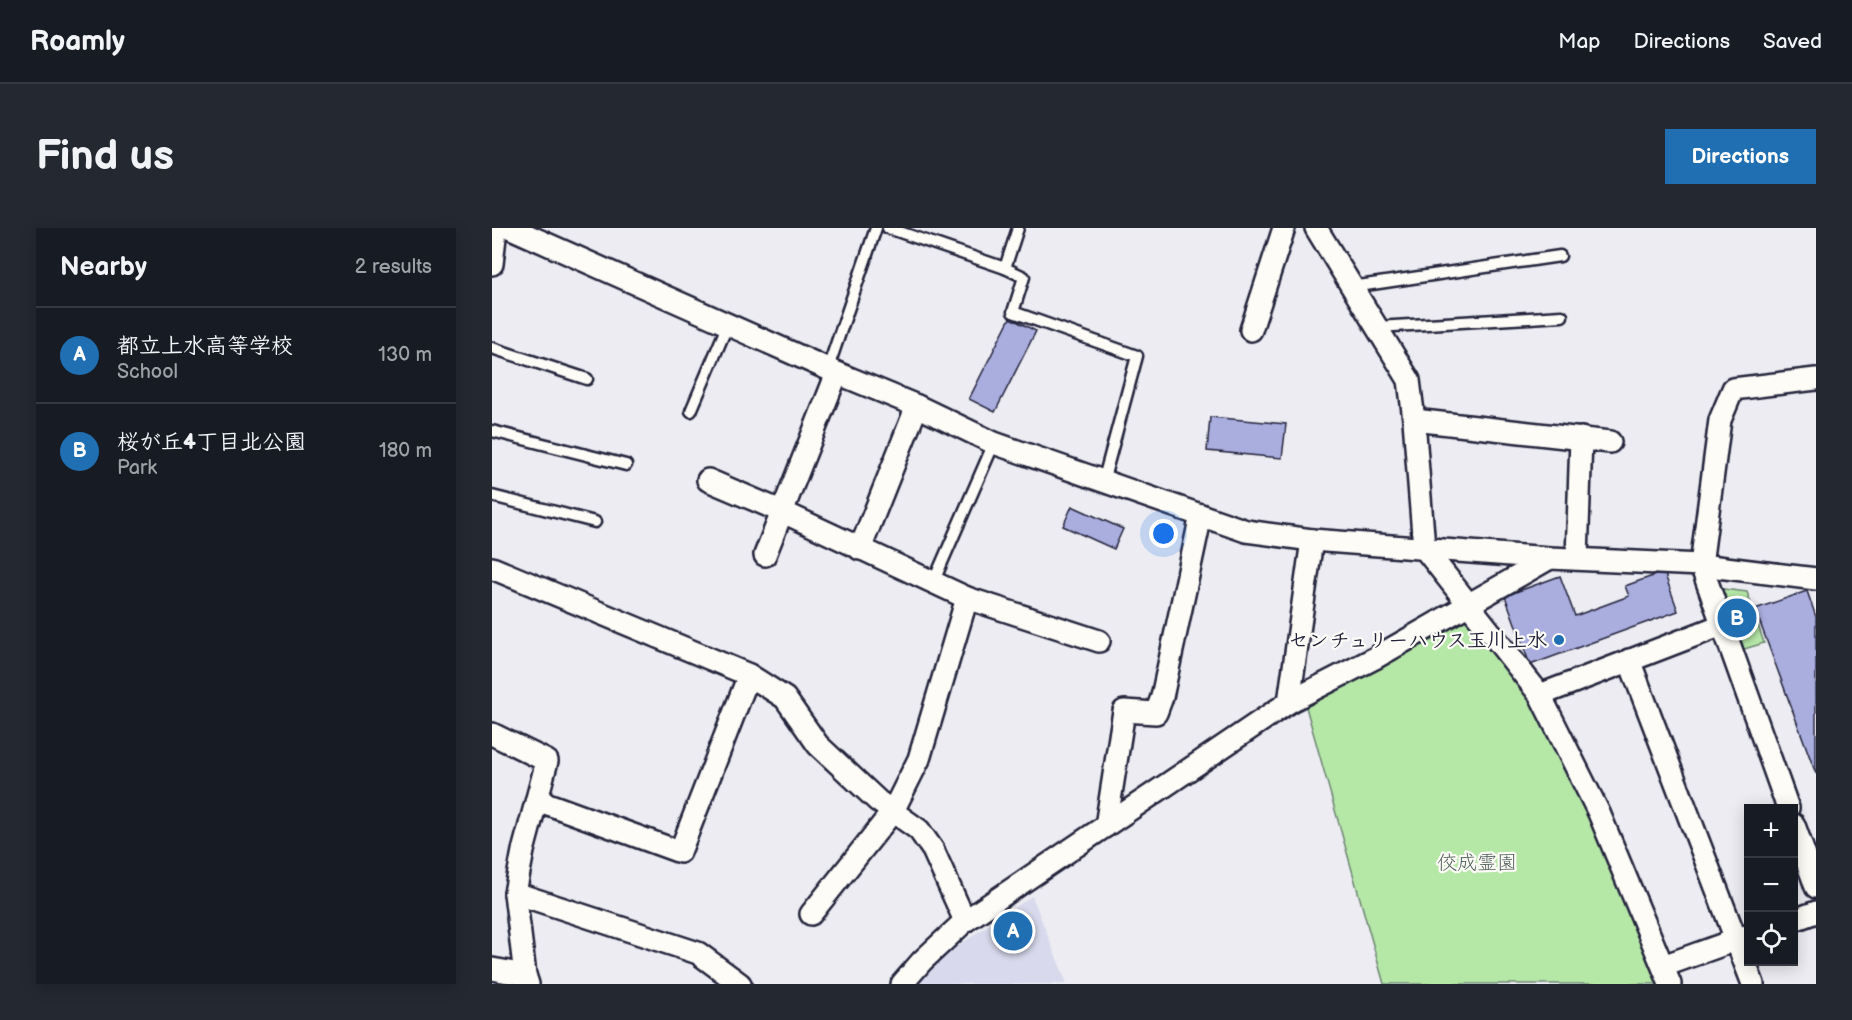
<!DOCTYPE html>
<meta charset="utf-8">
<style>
:root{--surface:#171b24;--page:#242831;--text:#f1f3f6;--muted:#9ea1a6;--line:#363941;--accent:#1f6fb2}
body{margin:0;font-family:"Balsamiq Sans","Klee One",sans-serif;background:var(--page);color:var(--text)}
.controls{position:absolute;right:18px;bottom:18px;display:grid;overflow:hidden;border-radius:0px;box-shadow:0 3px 15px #0003}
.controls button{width:54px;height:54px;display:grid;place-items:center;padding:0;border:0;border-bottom:2px solid var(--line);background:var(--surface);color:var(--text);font:30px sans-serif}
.you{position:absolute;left:672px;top:306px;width:21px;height:21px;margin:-15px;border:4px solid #fff;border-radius:50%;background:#1a73e8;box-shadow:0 0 0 9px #1a73e833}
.badge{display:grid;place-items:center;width:39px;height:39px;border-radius:50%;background:var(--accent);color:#fff;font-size:20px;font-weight:700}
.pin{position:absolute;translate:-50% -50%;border:3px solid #fff;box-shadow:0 2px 6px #0006}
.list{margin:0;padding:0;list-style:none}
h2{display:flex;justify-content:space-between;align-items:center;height:78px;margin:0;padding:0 24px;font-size:26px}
h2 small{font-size:20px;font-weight:400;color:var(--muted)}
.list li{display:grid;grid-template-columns:39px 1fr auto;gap:18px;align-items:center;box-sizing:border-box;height:96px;padding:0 24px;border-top:2px solid var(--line)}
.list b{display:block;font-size:22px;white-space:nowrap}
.list p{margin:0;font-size:20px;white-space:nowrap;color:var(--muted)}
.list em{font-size:20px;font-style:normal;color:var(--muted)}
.icon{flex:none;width:33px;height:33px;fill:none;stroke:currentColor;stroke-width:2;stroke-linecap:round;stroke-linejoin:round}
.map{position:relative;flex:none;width:1324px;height:756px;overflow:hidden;border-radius:0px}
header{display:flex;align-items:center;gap:36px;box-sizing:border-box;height:84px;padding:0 30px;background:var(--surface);border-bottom:2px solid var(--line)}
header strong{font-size:28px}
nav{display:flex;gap:33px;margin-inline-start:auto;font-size:21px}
.intro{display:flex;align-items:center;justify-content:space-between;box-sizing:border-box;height:144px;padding:0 36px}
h1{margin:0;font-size:42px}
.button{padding:15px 27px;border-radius:0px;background:var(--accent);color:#fff;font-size:21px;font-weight:700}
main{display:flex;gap:36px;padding:0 36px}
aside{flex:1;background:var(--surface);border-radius:0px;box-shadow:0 3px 15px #0003}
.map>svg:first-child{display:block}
.built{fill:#d8d9ec}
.green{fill:#b5e7a7;stroke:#6c8471;stroke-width:1.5}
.building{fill:#aaaedf;stroke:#22223b;stroke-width:1.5}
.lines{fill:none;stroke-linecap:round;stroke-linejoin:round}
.lane-casing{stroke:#22223b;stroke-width:15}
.street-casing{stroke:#22223b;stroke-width:26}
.lane{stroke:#fdfcf7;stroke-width:10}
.street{stroke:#fdfcf7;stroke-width:21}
.poi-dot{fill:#1f6fb2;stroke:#fdfcf7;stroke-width:2}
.labels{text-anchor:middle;stroke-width:4.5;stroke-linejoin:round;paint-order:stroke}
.poi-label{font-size:20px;font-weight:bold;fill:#22223b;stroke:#fdfcf7;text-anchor:end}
.park-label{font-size:20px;fill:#4e5d5b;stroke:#fdfcf7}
</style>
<header>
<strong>Roamly</strong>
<nav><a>Map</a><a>Directions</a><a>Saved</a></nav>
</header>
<div class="intro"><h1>Find us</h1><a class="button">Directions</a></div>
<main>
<aside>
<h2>Nearby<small>2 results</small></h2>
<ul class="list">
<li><span class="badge">A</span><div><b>都立上水高等学校</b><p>School</p></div><em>130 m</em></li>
<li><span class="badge">B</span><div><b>桜が丘4丁目北公園</b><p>Park</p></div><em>180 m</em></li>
</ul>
</aside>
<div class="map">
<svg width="1324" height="756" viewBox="0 0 1324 756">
<rect width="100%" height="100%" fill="#ececf2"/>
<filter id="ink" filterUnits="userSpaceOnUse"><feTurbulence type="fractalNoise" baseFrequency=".0167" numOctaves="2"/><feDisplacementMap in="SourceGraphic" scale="12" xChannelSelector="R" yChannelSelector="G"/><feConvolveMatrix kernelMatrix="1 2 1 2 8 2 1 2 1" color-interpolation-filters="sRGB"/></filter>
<g filter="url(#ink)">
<path class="built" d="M540,668L575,756H420L436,738Z"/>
<g class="green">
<path d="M1215,359L1255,364L1272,415L1239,425Z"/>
<path d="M972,390L1043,475L1102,595L1166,756H892L814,479Z"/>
</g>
<g class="building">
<path d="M518,90L544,103L503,184L477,171Z"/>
<path d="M718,189L794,196L790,230L715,223Z"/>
<path d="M580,278L631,301L622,321L571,298Z"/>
<path d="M1172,344L1186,383L1038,437L1013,368L1068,348L1083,388L1137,368L1133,358Z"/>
<path d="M1315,363L1324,389V546L1263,381Z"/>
</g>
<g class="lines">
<defs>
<g id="lane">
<path d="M396,0L513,40L532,49L521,84L645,128L611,254"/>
<path d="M513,40L526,0"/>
<path d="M860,59L1068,28"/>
<path d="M885,99L1070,88"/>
<path d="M0,120L95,151"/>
<path d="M336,140L384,0"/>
<path d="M199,183L236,96"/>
<path d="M0,203L134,237"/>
<path d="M0,268L103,294"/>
<path d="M441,355L502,215"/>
</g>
<g id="street">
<path d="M19,0L345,145L425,178L502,215L754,303L820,312L1058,330L1209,337L1324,351"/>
<path d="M824,0L917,152L922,192L932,320L1048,467L1107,585L1178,756"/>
<path d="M0,36L4,0"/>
<path d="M759,102L792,0"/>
<path d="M922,192L1118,214"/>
<path d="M216,252L291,284L475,370L607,413"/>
<path d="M368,321L425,178"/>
<path d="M273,327L345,145"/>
<path d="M1085,330L1089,210"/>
<path d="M0,340L257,447L293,470L326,517L386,573L427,602L441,622L473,693"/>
<path d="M1137,432L1261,756"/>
<path d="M1048,467L1230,397"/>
<path d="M797,474L820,312"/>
<path d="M0,506L55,533L31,623L23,665L33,747L36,756"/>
<path d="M45,572L188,624L257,447"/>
<path d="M1296,580L1209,337L1228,192L1241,161L1324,151"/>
<path d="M1302,597L1324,659"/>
<path d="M614,598L632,483L664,485L670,469L709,287"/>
<path d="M23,665L206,725L248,756"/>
<path d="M319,686L401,583L427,531L475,370"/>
<path d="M1302,692L1324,684"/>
<path d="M1171,738L1255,708"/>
<path d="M0,741L33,747"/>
<path d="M410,756L430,733L473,693L797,474L883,430L1058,330"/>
</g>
</defs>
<use href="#lane" class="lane-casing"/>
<use href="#street" class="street-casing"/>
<use href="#lane" class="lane"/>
<use href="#street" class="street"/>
</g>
</g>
<circle class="poi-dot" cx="1067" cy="412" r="6"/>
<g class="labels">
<g class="poi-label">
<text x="1055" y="419">センチュリーハウス玉川上水</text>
</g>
<g class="park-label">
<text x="985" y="641">佼成霊園</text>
</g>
</g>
</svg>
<div class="controls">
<button>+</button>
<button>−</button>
<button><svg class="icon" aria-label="locate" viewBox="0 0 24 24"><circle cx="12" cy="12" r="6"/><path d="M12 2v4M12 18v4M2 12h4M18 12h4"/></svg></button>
</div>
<div class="you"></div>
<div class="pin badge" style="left:521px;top:703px">A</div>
<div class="pin badge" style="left:1245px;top:390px">B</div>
</div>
</main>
